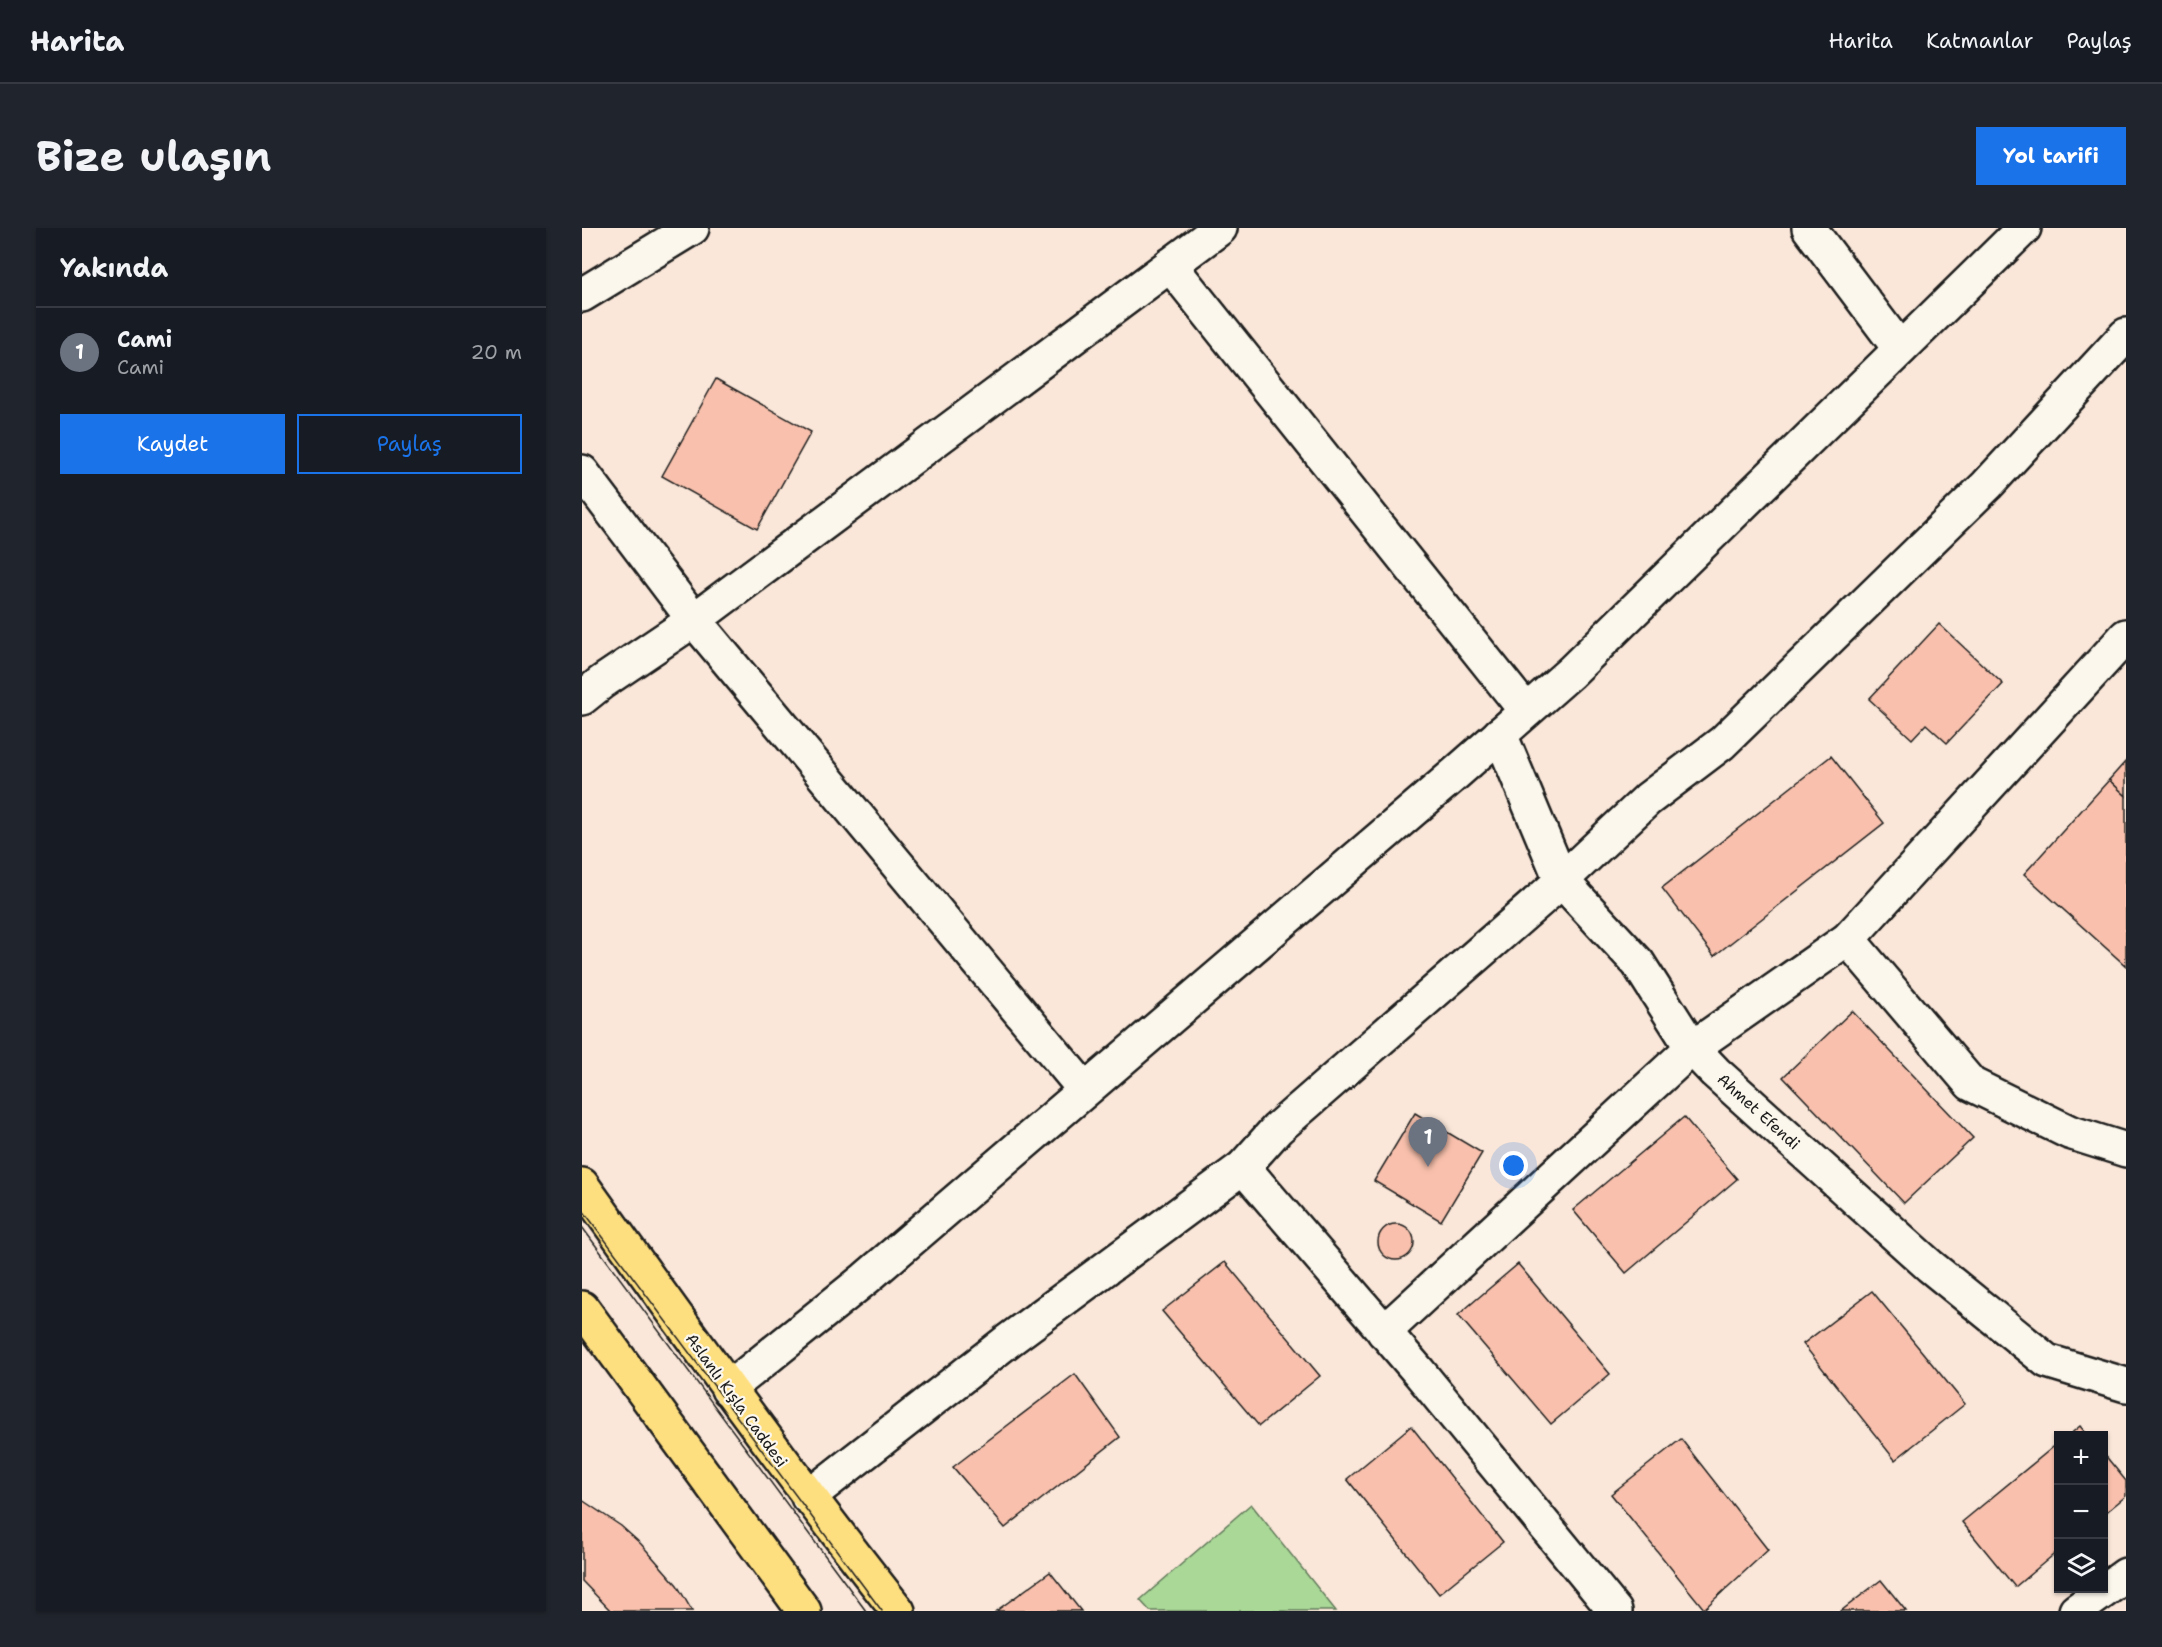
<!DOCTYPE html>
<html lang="tr">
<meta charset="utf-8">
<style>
:root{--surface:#171b24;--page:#20242c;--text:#f1f3f6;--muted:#9ea1a6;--line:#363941;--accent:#1a73e8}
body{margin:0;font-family:"Shantell Sans",sans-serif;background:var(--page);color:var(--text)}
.controls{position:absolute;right:18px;bottom:18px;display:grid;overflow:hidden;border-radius:0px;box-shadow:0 2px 4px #0004}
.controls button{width:54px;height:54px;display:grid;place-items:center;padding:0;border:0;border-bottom:2px solid var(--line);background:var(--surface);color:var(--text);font:30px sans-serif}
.you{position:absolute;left:932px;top:938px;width:21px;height:21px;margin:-15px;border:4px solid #fff;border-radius:50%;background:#1a73e8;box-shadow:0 0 0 9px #1a73e833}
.badge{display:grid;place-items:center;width:39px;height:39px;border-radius:50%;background:var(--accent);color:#fff;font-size:20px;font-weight:700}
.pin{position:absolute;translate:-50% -50px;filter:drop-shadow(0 2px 3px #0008)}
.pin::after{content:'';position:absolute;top:32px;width:21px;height:18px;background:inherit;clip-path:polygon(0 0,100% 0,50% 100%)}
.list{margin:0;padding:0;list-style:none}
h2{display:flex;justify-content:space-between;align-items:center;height:78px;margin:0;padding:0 24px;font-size:26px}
h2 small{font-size:20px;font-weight:400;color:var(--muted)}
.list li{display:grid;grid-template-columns:39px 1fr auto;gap:18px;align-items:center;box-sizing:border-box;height:90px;padding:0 24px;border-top:2px solid var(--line)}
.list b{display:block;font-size:22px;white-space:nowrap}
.list p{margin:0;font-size:20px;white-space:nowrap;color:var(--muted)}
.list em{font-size:20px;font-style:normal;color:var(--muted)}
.actions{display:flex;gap:12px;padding:18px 24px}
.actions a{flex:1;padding:14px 0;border:2px solid var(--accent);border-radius:0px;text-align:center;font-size:21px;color:var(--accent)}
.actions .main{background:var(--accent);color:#fff}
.icon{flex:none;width:33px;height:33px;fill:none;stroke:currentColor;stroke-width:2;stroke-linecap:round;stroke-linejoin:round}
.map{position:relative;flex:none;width:1544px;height:1383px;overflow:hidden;border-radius:0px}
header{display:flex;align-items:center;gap:36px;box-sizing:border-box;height:84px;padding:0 30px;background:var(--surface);border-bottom:2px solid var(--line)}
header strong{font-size:28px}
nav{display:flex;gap:33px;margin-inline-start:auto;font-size:21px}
.intro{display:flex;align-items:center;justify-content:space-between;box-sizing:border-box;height:144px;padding:0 36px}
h1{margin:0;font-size:42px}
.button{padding:15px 27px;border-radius:0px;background:var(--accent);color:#fff;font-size:21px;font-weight:700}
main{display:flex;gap:36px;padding:0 36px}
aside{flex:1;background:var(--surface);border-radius:0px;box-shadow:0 2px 4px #0004}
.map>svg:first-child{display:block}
.green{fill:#a9d897;stroke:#627a5a;stroke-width:1.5}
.building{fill:#f9c1ad;stroke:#1c1c1c;stroke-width:1.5}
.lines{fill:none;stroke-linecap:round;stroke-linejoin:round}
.minor-casing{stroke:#1c1c1c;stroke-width:38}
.major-casing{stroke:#1c1c1c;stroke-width:38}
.minor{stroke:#fbf7ec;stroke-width:33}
.major{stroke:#fedf80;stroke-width:33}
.tram{stroke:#1c1c1c;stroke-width:1.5}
.labels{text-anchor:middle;stroke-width:4.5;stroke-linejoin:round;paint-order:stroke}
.street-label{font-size:16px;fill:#1c1c1c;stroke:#fbf7ec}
</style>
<header>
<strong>Harita</strong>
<nav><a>Harita</a><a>Katmanlar</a><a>Paylaş</a></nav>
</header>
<div class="intro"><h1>Bize ulaşın</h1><a class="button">Yol tarifi</a></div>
<main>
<aside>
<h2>Yakında<small></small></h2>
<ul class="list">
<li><span class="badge" style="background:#6b7280">1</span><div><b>Cami</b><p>Cami</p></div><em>20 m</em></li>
</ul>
<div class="actions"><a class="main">Kaydet</a><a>Paylaş</a></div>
</aside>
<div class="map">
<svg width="1544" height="1383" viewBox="0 0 1544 1383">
<rect width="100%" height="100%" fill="#fae7d9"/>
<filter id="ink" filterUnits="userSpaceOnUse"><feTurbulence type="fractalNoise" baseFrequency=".0167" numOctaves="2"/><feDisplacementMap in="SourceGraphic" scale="12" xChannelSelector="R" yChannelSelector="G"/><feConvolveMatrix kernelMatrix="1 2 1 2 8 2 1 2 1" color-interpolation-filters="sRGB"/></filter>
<g filter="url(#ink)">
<path class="green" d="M669,1276L754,1383H568L558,1372Z"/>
<g class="building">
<path d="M134,151L229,204L175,301L80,248Z"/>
<path d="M1357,396L1421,456L1365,515L1344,496L1330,511L1287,471Z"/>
<path d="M1249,528L1302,595L1132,728L1080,660Z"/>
<path d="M1544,533V568L1527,552Z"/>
<path d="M1527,552L1544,568V738L1442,646Z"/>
<path d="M1270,783L1391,910L1322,975L1201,849Z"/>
<path d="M833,885L900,925L859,993L792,953Z"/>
<path d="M1102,889L1155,951L1044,1045L991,982Z"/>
<circle cx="814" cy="1014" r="18"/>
<path d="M643,1034L738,1148L677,1198L580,1083Z"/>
<path d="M936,1036L1028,1146L969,1196L876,1087Z"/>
<path d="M1290,1063L1383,1176L1313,1232L1221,1116Z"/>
<path d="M493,1146L538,1209L423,1300L371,1239Z"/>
<path d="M829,1198L921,1314L857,1366L765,1251Z"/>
<path d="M1498,1198L1506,1208H1486Z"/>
<path d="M1099,1211L1186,1322L1122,1381L1029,1266Z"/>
<path d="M1476,1215V1323L1433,1359L1380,1294Z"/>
<path d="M1522,1226L1544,1253V1268L1522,1286Z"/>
<path d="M0,1272L39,1298L59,1316L95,1357L110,1383H29L0,1353Z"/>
<path d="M468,1344L499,1383H414Z"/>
<path d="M1299,1352L1324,1383H1259Z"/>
</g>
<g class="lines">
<defs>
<g id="minor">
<path d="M1227,0L1318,121"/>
<path d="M588,37L944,483"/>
<path d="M0,67L110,0"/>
<path d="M0,244L112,392L503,862"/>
<path d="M0,470L20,454L112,392L638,0"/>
<path d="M918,506L979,652L1056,735L1110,820L1133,844L1348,1038L1465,1133L1544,1157"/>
<path d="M1266,711L1389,856L1487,904L1544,922"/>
<path d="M661,939L837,1144L1033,1383"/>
<path d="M802,1104L1110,820L1266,711L1544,408"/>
<path d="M146,1161L283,1051L873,546L989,444L1442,0"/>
<path d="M226,1269L427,1112L661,939L695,901L966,665L1066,571L1140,515L1405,257L1544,107"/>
<path d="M1494,1383L1544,1347"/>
</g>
<g id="major">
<path d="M0,957C103,1101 206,1244 316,1383"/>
<path d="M0,1080L222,1383"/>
</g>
</defs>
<use href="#minor" class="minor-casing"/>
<use href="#major" class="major-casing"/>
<use href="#minor" class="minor"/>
<use href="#major" class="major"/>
<g class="tram">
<path d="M0,981L300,1383"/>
<path d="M0,999L284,1383"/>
</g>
</g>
</g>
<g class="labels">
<g class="street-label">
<text transform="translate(1177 883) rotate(42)" y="6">Ahmet Efendi</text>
<text transform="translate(155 1172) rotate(54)" y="6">Aslanlı Kışla Caddesi</text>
</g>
</g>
</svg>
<div class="controls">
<button>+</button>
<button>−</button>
<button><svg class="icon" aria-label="layers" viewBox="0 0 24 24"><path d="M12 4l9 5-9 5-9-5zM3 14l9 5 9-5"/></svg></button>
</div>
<div class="you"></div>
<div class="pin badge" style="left:846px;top:939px;background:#6b7280">1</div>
</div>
</main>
